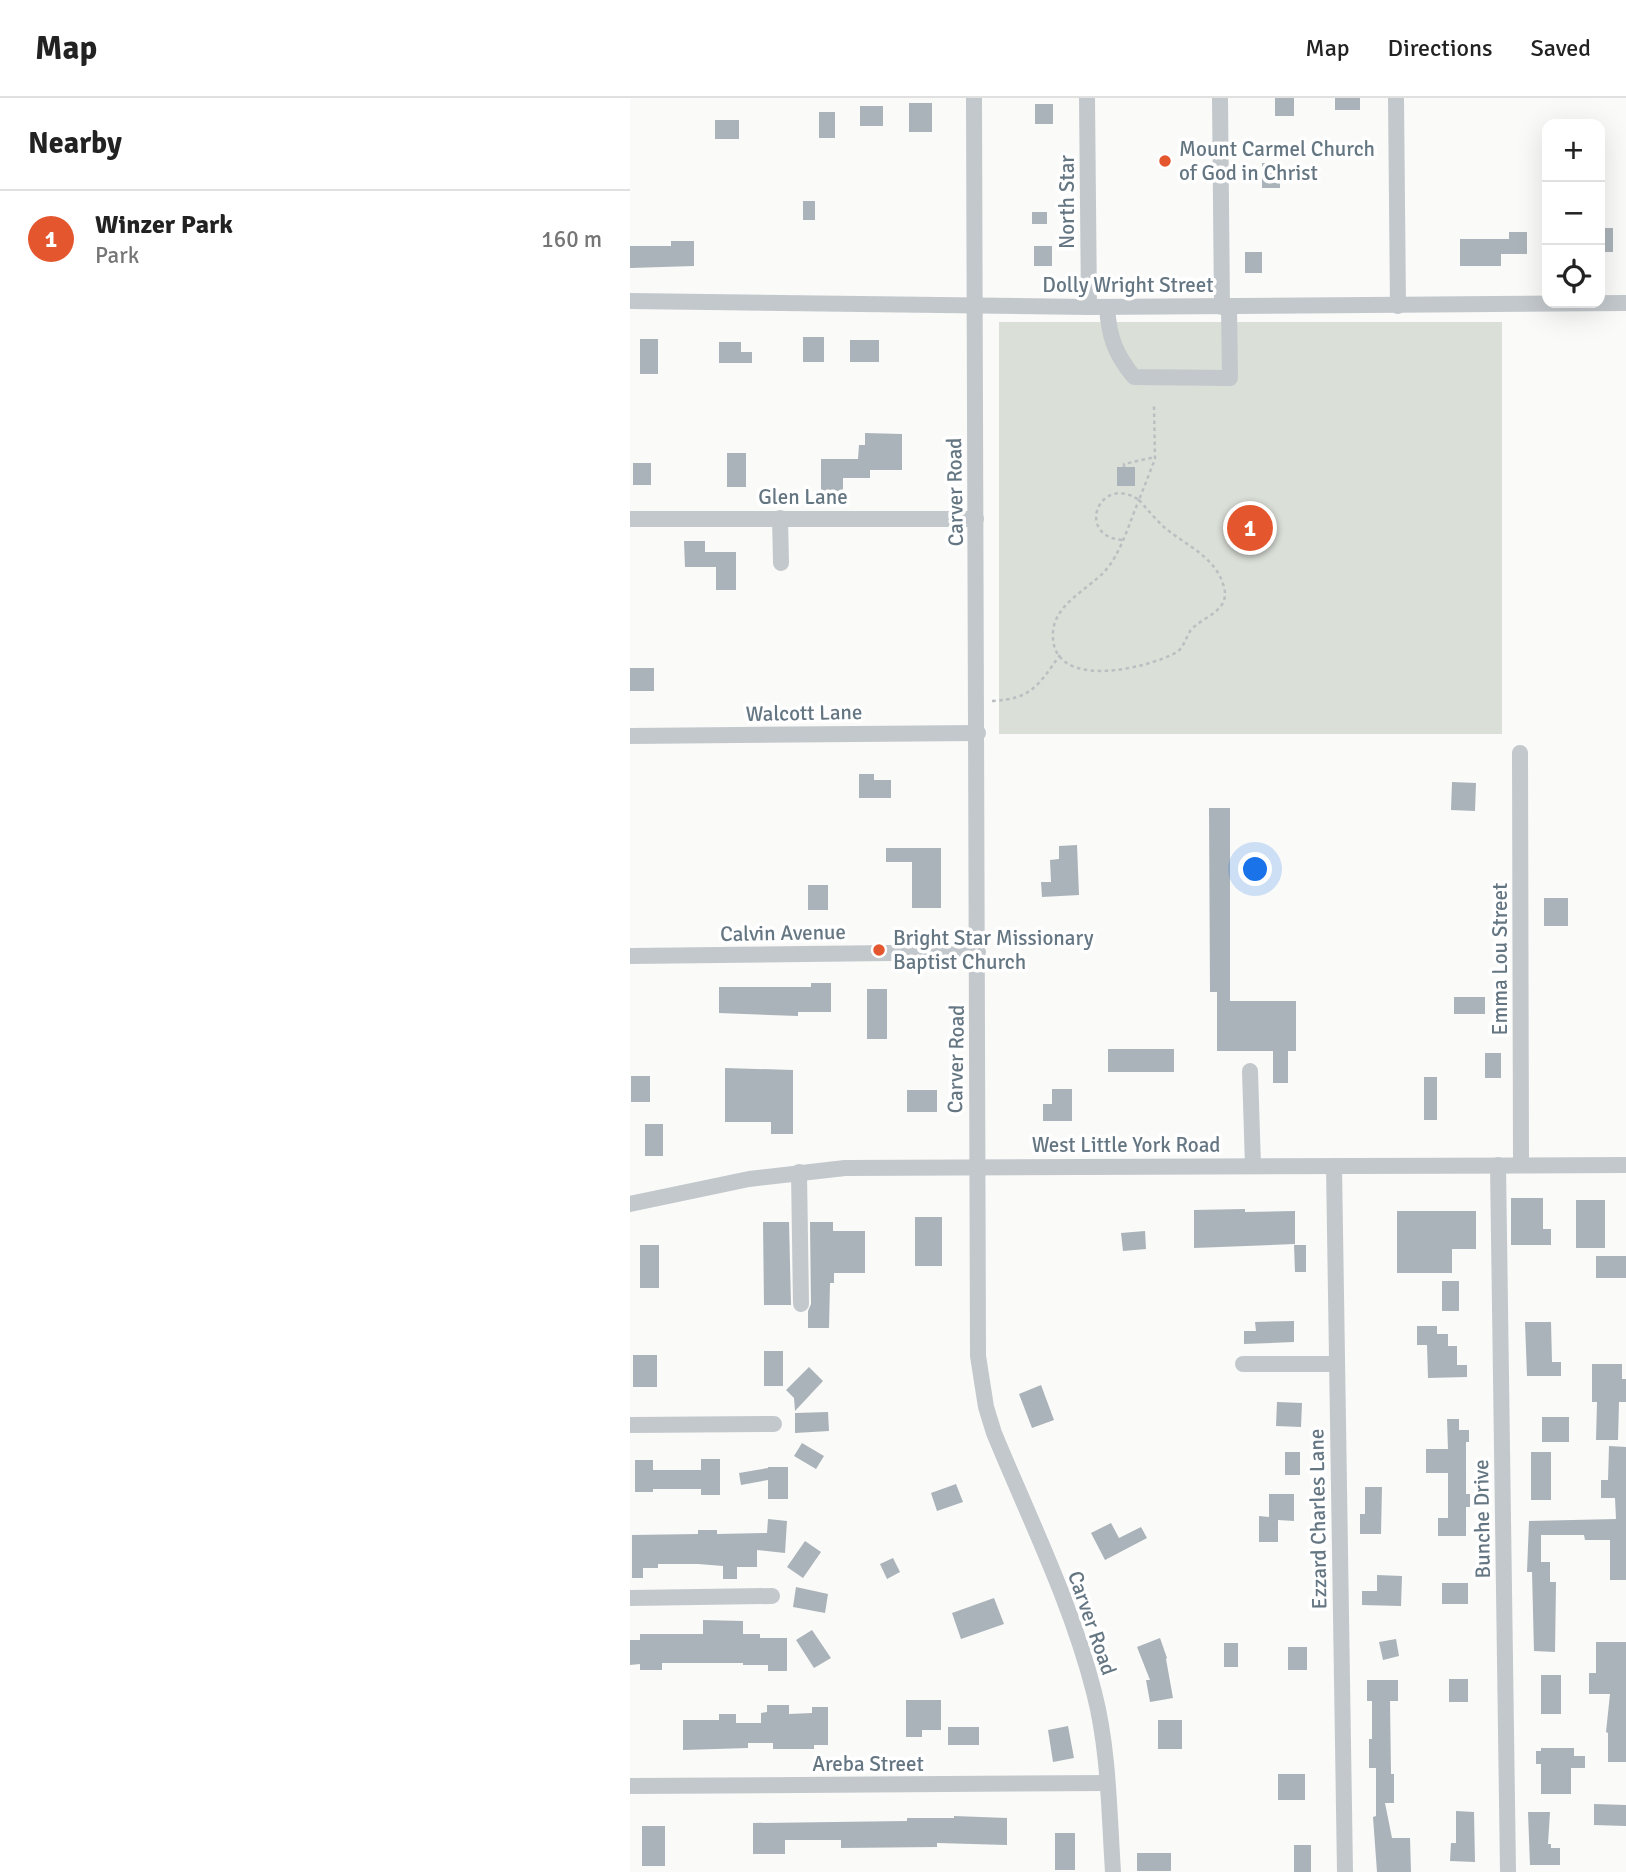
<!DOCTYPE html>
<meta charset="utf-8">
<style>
:root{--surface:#fff;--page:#f6f6f6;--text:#222;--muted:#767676;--line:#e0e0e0;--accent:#e4572e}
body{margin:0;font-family:Signika,sans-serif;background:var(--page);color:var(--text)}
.controls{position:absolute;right:21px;top:21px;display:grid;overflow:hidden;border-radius:14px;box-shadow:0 7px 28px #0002}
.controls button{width:63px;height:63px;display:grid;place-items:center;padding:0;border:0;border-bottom:2px solid var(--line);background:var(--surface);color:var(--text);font:35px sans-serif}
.you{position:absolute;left:626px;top:772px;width:24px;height:24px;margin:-18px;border:5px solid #fff;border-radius:50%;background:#1a73e8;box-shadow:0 0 0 10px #1a73e833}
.badge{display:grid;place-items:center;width:46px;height:46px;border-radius:50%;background:var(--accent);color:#fff;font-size:23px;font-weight:700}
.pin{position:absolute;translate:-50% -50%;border:4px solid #fff;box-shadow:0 2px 7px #0006}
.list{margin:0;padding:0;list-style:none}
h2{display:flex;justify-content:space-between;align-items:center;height:91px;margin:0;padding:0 28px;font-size:30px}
h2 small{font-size:23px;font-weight:400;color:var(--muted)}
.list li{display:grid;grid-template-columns:46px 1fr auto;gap:21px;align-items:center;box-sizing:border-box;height:98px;padding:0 28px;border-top:2px solid var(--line)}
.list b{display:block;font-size:26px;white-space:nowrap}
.list p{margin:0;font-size:23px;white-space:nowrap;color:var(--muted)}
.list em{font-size:23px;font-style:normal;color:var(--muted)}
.icon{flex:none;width:38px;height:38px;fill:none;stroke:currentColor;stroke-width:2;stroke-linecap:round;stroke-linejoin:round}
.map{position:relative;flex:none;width:996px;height:1774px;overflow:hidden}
header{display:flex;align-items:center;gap:42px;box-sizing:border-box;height:98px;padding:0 35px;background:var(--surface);border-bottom:2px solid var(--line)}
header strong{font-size:33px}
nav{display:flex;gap:38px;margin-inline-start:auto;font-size:24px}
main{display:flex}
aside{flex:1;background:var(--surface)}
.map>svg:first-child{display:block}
.green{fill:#dadfd7}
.building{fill:#aab3b9}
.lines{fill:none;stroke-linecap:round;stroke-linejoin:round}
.path{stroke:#bbbfc2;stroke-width:2.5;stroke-dasharray:3.5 3.5;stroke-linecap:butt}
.minor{stroke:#c3c8cc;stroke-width:16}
.poi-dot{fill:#e4572e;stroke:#fff;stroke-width:2.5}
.labels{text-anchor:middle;stroke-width:7;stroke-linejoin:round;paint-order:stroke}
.poi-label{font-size:21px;fill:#657683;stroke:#fff;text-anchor:start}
.street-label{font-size:21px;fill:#657683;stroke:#fff}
</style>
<header>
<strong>Map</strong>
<nav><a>Map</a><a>Directions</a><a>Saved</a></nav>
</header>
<main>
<aside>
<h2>Nearby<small></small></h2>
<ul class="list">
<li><span class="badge">1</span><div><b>Winzer Park</b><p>Park</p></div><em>160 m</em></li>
</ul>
</aside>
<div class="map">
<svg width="996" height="1774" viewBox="0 0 996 1774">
<rect width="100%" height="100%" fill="#fafaf8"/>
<rect class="green" x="369" y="224" width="503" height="412"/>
<g class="building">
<rect x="645" y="0" width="19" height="18"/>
<rect x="705" y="0" width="25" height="12"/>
<rect x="279" y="5" width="23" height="29"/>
<rect x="405" y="6" width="18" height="20"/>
<rect x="230" y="8" width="23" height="20"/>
<rect x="189" y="14" width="16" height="26"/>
<rect x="85" y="22" width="24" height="19"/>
<rect x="632" y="65" width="18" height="25"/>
<rect x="173" y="103" width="12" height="19"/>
<rect x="402" y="114" width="15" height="12"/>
<rect x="970" y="130" width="13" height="24"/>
<path d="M879,134H897V156H871V168H830V141H879Z"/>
<path d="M41,143H64V168L0,170V148H41Z"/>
<rect x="404" y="148" width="18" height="20"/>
<rect x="615" y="154" width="17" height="21"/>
<rect x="173" y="239" width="21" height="25"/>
<rect x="10" y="241" width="18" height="35"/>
<rect x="220" y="242" width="29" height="22"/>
<path d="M89,244H111V254H122V265H89Z"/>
<path d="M235,335L272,336V372H240V380H213V393H191V361H228L229,347H235Z"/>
<rect x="97" y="355" width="19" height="34"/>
<rect x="3" y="365" width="18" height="22"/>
<rect x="487" y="369" width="18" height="19"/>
<path d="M54,443H75V454H106V492H86V469H55Z"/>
<rect x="0" y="570" width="24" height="23"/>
<path d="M229,676H244V682H261V700H229Z"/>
<path d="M822,684L846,685L845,713L821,712Z"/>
<path d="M579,710H600V903H666V953H658V985H643V953H587V894H580Z"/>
<path d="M447,747L449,797L412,799L411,784H421L420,762L429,761V748Z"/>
<path d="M256,750H311V810H282V764H256Z"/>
<rect x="178" y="787" width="20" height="25"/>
<rect x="914" y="800" width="24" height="28"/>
<path d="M181,885H201V914H168V918L89,915V889H181Z"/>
<rect x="237" y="891" width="20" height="50"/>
<rect x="824" y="899" width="31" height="17"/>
<rect x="478" y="951" width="66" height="23"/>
<rect x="855" y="955" width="16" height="25"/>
<path d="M95,970L163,972V1036H141V1024H95Z"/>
<rect x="1" y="978" width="19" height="26"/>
<rect x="794" y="979" width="13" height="43"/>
<path d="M422,991H442V1023H413V1006H422Z"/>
<rect x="277" y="992" width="30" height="22"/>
<rect x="15" y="1026" width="18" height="32"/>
<path d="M881,1100H913V1131H921V1147H881Z"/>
<rect x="946" y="1102" width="29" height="48"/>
<path d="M615,1111V1114L665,1113V1146L564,1150V1112Z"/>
<path d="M767,1113H846V1151H822V1175H767Z"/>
<rect x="285" y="1119" width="27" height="49"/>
<path d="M133,1124H159L161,1207H134Z"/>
<path d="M180,1124H203V1133H235V1175H204V1185H200L199,1230H178V1213L181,1206Z"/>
<path d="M515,1133L516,1151L493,1153L491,1135Z"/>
<rect x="10" y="1147" width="19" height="43"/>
<path d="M664,1147H676V1174H665Z"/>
<rect x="966" y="1158" width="30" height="22"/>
<rect x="812" y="1183" width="17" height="30"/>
<path d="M664,1223V1244L614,1246V1233H626L625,1224Z"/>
<path d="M895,1224H921L922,1264H931V1278H897Z"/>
<path d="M787,1228H807V1236H818V1248H827V1267H837V1279L798,1280L797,1247H787Z"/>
<rect x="134" y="1253" width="19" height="35"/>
<rect x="3" y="1257" width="24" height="32"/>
<path d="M962,1266H992V1281H996V1304H989L988,1342H966L967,1304H962Z"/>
<path d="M179,1269L193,1283L165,1313L164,1300L156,1292Z"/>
<path d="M411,1287L424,1322L402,1330L389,1296Z"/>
<path d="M647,1304L672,1305L671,1329L646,1328Z"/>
<path d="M198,1314L199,1333L165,1335V1315Z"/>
<rect x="912" y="1319" width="27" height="25"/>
<path d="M817,1321H829V1332H839V1344H836V1396H840V1409H836V1438H808V1420H818V1375H796V1351H818Z"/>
<path d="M172,1345L194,1358L186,1371L164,1358Z"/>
<path d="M979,1348L996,1349V1482H980V1442H955L954,1437H911V1464H920V1484H926L925,1554L904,1553L902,1474H897L899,1423L986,1421L985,1400H971V1382H978Z"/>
<rect x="655" y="1354" width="15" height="23"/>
<rect x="901" y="1354" width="20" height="48"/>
<path d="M71,1361H90V1397H71V1391H23V1394H5V1362H23V1372H71Z"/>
<path d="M138,1369H158V1401H138V1382L111,1387L109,1375L138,1370Z"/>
<path d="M326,1386L333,1404L307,1413L301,1395Z"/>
<path d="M735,1389H752L751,1436H730V1416H735Z"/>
<path d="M639,1396H664V1423L648,1422V1444H629V1418L639,1419Z"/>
<path d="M138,1421L157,1423L155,1455L127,1452V1469H107V1481H93V1468L68,1466H28V1470H13V1480H2V1437L68,1436V1432H87V1436L137,1435Z"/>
<path d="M481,1425L489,1440L511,1429L517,1440L475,1462L461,1435Z"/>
<path d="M175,1443L191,1454L173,1480L157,1469Z"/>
<path d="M263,1460L270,1474L257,1481L250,1466Z"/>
<path d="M747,1477L772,1478L771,1508L732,1507V1493H747Z"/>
<rect x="812" y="1485" width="26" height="21"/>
<path d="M166,1489L198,1496L195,1515L163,1509Z"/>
<path d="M364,1500L374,1526L331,1541L322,1515Z"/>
<path d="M73,1522L113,1523V1536H130V1540H157V1573H138V1567H113V1565H32V1572H10V1566L0,1567V1542H10V1536H73Z"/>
<path d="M182,1532L201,1560L184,1570L166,1542Z"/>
<path d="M530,1540L537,1560L536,1561L543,1600L520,1604L516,1582H520L507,1549Z"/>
<path d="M766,1541L769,1558L753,1562L749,1544Z"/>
<path d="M966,1544H996V1664H978V1635L976,1634L980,1596H959V1575H966Z"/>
<rect x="594" y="1545" width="14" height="24"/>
<rect x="658" y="1549" width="19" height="23"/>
<rect x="911" y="1577" width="20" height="39"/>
<rect x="819" y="1581" width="19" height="23"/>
<path d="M737,1582H768V1603H760L761,1676H764V1705H755L762,1740H780L781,1774H747L743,1719L746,1718V1670H739V1641H742V1603H737Z"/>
<path d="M276,1602H311V1632H292V1639H276Z"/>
<path d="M137,1607H159V1616L182,1615V1609H198V1647H184V1651H143V1645H118V1650L53,1652V1622H89V1616H106V1625H131V1615L137,1614Z"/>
<rect x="528" y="1622" width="24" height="29"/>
<path d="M438,1628L444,1660L423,1664L418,1632Z"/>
<rect x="318" y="1629" width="31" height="18"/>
<path d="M911,1650H944V1658H955V1670H941V1696H911V1666H906V1653H911Z"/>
<rect x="648" y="1676" width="27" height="26"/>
<path d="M964,1706L996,1707V1728L964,1727Z"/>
<path d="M826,1713L844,1714L845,1764L820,1763L821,1745H826Z"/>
<path d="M898,1714H920L918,1746H921V1750H930V1767H900Z"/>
<path d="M324,1718L377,1720V1747L307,1745V1749L211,1750V1742H155V1756H123V1725L277,1723V1720H324Z"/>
<rect x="12" y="1728" width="23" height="40"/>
<rect x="425" y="1735" width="20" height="37"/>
<rect x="664" y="1747" width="17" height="27"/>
<rect x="507" y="1755" width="34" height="18"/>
</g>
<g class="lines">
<g class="path">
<path d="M494,369V366L525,359"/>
<path d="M509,402C518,412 526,422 535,430C557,448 586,459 594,489C600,511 578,517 565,528C556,534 556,548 547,554C517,571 419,594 423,534C425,506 457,492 474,474C491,456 499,425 509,402Z"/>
<path d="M492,442C445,438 469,375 509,402L525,361L524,308"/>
<path d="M362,603C401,601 408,588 430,557"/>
</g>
<g class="minor">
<path d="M344,0L348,1258L356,1309L364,1335C399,1420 441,1504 464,1594C479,1652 479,1714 483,1774"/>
<path d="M457,0L459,209"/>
<path d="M590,0L592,209"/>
<path d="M766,0L768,208"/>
<path d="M0,203L459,209L996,205"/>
<path d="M477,209C479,239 485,256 504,279L600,280L599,209"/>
<path d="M150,420L151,465"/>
<path d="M0,421H346"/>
<path d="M0,638L348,635"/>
<path d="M890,655L891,1067"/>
<path d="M0,858L348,854"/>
<path d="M620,973L623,1068"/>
<path d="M868,1067L878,1774"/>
<path d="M704,1068L715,1774"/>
<path d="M169,1074L171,1206"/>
<path d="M0,1106L119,1081L215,1070L996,1067"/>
<path d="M613,1266H707"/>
<path d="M0,1327L144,1326"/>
<path d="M0,1500L142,1498"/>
<path d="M0,1688L477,1685"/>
</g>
</g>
<g class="poi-dot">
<circle cx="535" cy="63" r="7"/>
<circle cx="249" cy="852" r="7"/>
</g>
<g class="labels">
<g class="poi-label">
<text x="549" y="58">Mount Carmel Church<tspan x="549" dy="24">of God in Christ</tspan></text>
<text x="263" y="847">Bright Star Missionary<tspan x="263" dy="24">Baptist Church</tspan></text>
</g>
<g class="street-label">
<text transform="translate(437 104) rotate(-90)" y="7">North Star</text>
<text x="498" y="194">Dolly Wright Street</text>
<text transform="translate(325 394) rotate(-91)" y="7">Carver Road</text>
<text x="173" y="406">Glen Lane</text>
<text transform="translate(174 615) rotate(-1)" y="7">Walcott Lane</text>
<text transform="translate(153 835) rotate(-1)" y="7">Calvin Avenue</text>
<text transform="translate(870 861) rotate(-90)" y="7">Emma Lou Street</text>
<text transform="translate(326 961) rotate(-89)" y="7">Carver Road</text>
<text x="496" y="1054">West Little York Road</text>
<text transform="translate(688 1421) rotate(-91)" y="7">Ezzard Charles Lane</text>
<text transform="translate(852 1421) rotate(-91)" y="7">Bunche Drive</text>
<text transform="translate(462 1525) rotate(71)" y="7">Carver Road</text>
<text x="238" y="1673">Areba Street</text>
</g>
</g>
</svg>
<div class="controls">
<button>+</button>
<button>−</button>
<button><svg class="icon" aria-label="locate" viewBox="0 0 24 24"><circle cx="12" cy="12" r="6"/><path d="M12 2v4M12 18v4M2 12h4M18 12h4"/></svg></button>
</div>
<div class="you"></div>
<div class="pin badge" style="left:620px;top:430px">1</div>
</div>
</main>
